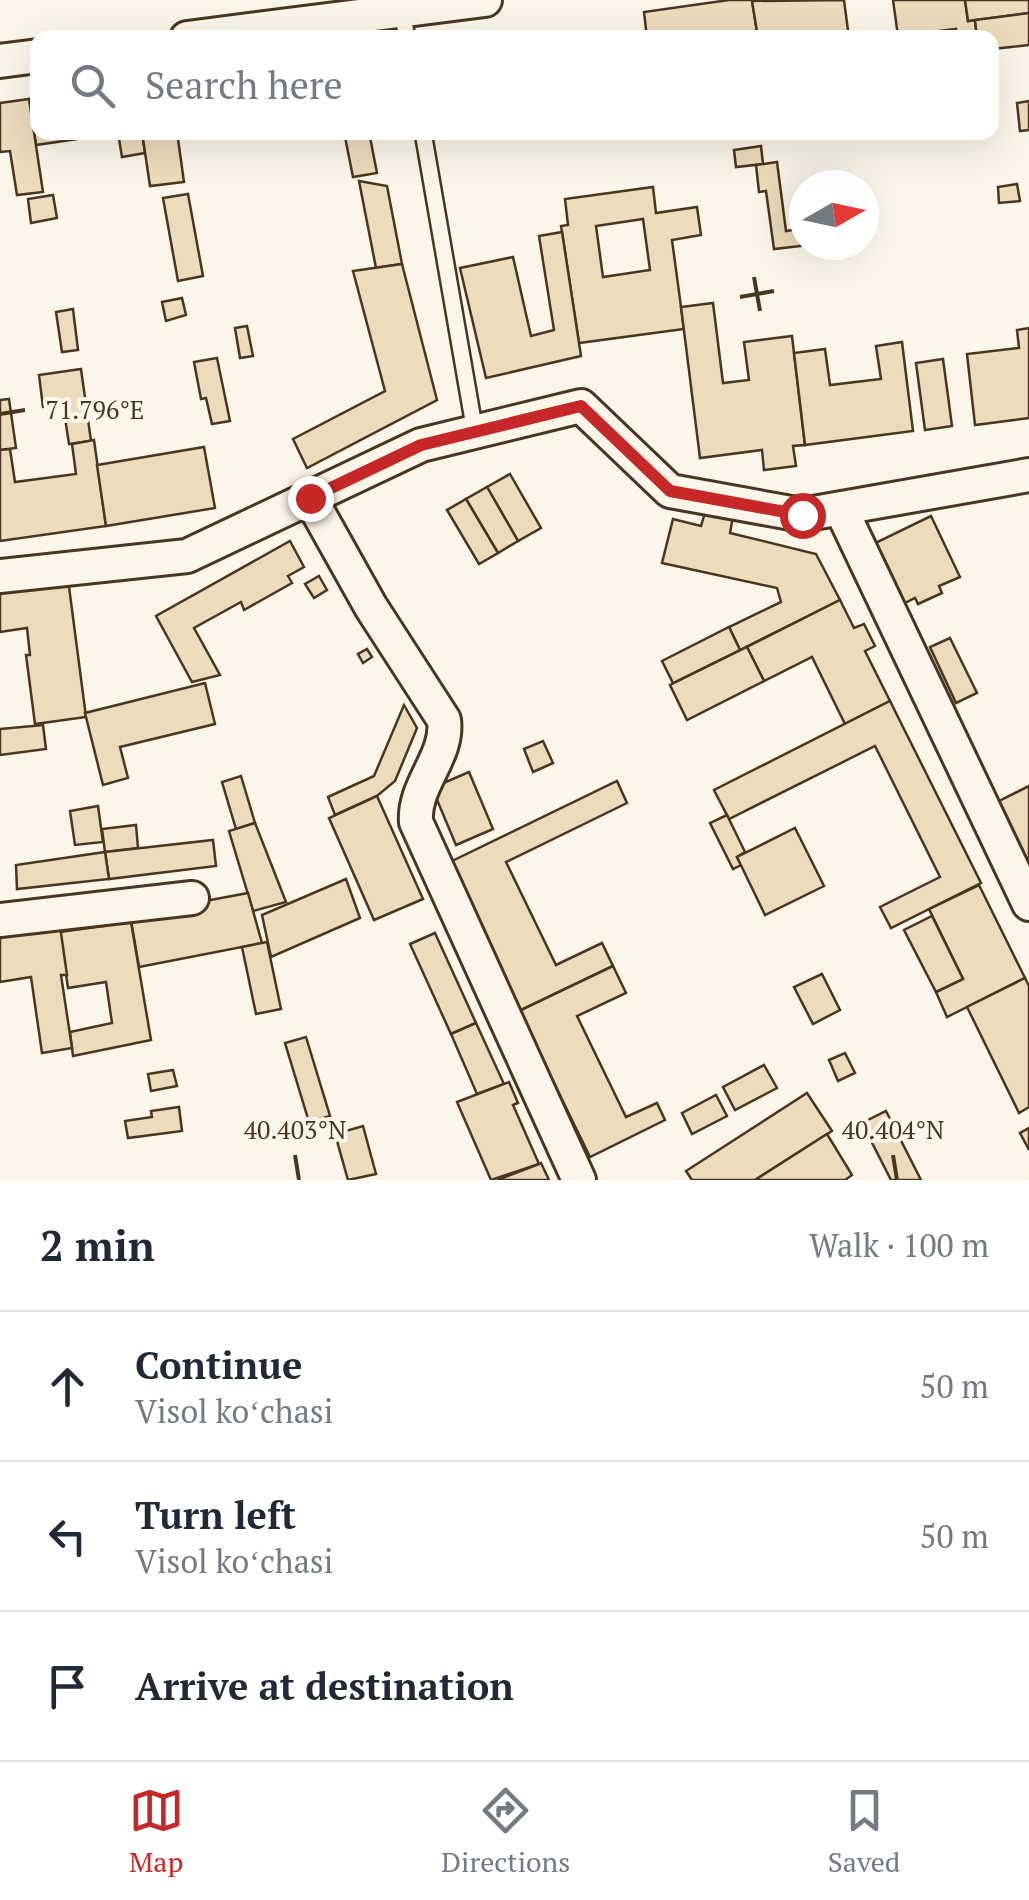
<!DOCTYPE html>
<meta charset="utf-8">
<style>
:root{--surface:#fff;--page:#f6f6f7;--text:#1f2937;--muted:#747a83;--line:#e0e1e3;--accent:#c62828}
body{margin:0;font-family:"PT Serif",serif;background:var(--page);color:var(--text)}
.compass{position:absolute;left:789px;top:170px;width:90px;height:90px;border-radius:50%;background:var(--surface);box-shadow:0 10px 40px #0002;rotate:81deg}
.stop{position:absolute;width:30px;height:30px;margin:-22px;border:8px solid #c62828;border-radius:50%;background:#fff}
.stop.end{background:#c62828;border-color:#fff;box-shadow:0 2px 10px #0008}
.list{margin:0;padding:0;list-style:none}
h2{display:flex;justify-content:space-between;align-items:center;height:130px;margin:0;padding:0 40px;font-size:42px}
h2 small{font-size:32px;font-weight:400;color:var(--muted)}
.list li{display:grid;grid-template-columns:65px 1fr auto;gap:30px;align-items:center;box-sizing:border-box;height:150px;padding:0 40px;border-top:2px solid var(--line)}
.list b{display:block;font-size:38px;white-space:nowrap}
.list p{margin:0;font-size:32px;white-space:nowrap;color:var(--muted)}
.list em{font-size:32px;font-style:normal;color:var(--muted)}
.icon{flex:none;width:55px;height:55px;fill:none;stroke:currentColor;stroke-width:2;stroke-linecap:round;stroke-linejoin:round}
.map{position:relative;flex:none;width:1029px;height:1180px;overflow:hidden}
.search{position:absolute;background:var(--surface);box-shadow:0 10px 40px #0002;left:30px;right:30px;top:30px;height:110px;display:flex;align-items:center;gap:25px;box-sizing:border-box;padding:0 35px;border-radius:20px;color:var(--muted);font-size:38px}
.sheet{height:580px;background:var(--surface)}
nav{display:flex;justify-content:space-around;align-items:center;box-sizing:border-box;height:140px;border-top:2px solid var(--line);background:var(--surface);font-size:28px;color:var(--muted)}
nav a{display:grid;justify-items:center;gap:5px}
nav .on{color:var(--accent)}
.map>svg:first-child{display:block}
.building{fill:#ecdcbc;stroke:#4a3520;stroke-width:2.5;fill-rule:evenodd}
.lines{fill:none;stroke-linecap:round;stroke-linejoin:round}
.lane-casing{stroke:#4a3520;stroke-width:20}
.street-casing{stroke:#4a3520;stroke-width:38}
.lane{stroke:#fbf6e9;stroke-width:15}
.street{stroke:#fbf6e9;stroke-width:32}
.route{stroke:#c62828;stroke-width:12}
.ticks{fill:none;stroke:#4a3520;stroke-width:4}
.ticks-label{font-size:25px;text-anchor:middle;fill:#4a3520;stroke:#fbf6e9;stroke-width:8;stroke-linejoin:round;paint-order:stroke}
</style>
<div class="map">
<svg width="1029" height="1180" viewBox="0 0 1029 1180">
<rect width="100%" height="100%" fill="#fbf6e9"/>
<g class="building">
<path d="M729,0H752L758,38H647L644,12Z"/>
<path d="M844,0L849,38H758L752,1Z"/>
<path d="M893,0H965L968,21L975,20L977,38H957L956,29L898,36Z"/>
<path d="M965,0H1029V13L968,21Z"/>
<path d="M1029,13V45L992,49V38H977L975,20Z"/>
<path d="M38,98V132H142L145,153L122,157L118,133L36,145L29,99Z"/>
<path d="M29,99L43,192L17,195L10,151L0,152V103Z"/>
<path d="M1029,101V130L1020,131L1017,103Z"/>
<path d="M142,132H177L184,182L150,186Z"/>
<path d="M344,132H369L377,173L353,177Z"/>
<path d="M761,146L763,164L736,167L734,150Z"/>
<path d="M777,162L786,231L799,229L801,246L774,249L766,191L759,192L756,165Z"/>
<path d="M359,181L387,186L402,264L376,268Z"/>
<path d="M1017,184L1020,201L999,203L998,187Z"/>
<path d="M653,187L656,213L697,207L701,235L672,240L684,329L579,343L561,226L568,225L565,199ZM643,219L650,270L603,277L596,226Z"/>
<path d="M188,194L203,276L178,281L163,198Z"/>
<path d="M53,195L57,218L31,223L28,199Z"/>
<path d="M562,232L581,356L486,378L460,268L513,257L531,336L554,330L539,236Z"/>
<path d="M402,264L437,400L307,468L293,439L385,391L353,271Z"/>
<path d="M182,298L186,315L166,321L162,302Z"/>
<path d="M713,303L723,383L749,380L744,342L792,336L805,445L793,446L796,466L764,470L762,450L700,458L681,307Z"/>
<path d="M73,309L78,350L62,352L56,312Z"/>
<path d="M247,326L253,356L240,358L235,328Z"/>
<path d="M1029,328V418L975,425L967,354L1019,348L1017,330Z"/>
<path d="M902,342L913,431L805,445L794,353L825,349L830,385L881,379L876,346Z"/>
<path d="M217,358L230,421L212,424L206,398L201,399L194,362Z"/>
<path d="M943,359L952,426L925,430L916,363Z"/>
<path d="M81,369L91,441L69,444L63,405L43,407L39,375Z"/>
<path d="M9,399L16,448L0,450V400Z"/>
<path d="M94,440L106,526L0,541V450L10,449L15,482L76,474L72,444Z"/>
<path d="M204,447L215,508L106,526L97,465Z"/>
<path d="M510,474L541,528L518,541L487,487Z"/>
<path d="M487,487L518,541L498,553L466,499Z"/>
<path d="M466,499L498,553L479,564L447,510Z"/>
<path d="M706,509L733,516L730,533L816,554L840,600L740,650L729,627L781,602L777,588L662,563L673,519L701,526Z"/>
<path d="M931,516L960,577L939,586L942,593L918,604L915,598L895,608L867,547Z"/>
<path d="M290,541L304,567L288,576L292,583L244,610L241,602L194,628L220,675L192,682L156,616Z"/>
<path d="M319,576L327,590L314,598L305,584Z"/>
<path d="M68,579L86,717L35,724L26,655H30L27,628L0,632V588Z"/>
<path d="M840,600L854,628L864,624L875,646L865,651L890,701L845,724L812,657L764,681L747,647Z"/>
<path d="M729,627L740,650L673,683L662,661Z"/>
<path d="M950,638L977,693L956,703L930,647Z"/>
<path d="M747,647L764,681L687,720L670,685Z"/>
<path d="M367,649L372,657L363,663L358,654Z"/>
<path d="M205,683L215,724L120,747L128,778L103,785L85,713Z"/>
<path d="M890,701L981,883L891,928L880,907L940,877L875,746L729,819L714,790Z"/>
<path d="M404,705L417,728L395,781L377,796L335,815L328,797L374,776Z"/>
<path d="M43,725L46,749L0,755V729Z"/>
<path d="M543,741L553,763L533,772L524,749Z"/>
<path d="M469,772L493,829L456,845L432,788Z"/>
<path d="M241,776L255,823L236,829L222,782Z"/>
<path d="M617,781L627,803L506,862L556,965L602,943L613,966L519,1011L448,863Z"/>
<path d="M1029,786V886L989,806Z"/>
<path d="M377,796L423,899L374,920L329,818Z"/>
<path d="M98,806L103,842L75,845L70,811Z"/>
<path d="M727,815L745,852L737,857L741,865L733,869L710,823Z"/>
<path d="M255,823L286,902L253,911L229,831Z"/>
<path d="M136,825L138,848L105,852L102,829Z"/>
<path d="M795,828L824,886L765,915L737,857Z"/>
<path d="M213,840L216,866L109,879L105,852Z"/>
<path d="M105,852L109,879L17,889L16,865Z"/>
<path d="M346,879L360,918L271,957L262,915Z"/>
<path d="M979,885L1025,978L947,1017L936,992L963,979L929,909Z"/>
<path d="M248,893L262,943L139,967L130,915Z"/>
<path d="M932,916L963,979L936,992L904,930Z"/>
<path d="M131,922L151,1040L73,1056L70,1032L112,1023L106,982L68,988L60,932Z"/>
<path d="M60,926L67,975H61L72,1048L42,1053L31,977L0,982V935Z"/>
<path d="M435,933L476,1023L451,1034L410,944Z"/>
<path d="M267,942L281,1009L256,1014L242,947Z"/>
<path d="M613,966L626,993L577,1016L626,1117L657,1103L665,1120L590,1157L519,1011Z"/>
<path d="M822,974L840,1010L813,1024L794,987Z"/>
<path d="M1025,978L1029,986V1107L1019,1113L967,1007Z"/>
<path d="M476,1023L504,1084L477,1094L451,1034Z"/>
<path d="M306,1037L330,1116L309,1122L285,1043Z"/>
<path d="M845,1053L855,1073L838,1081L829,1060Z"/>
<path d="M764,1065L777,1088L735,1110L723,1087Z"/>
<path d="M173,1070L177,1086L151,1091L148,1074Z"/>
<path d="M509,1082L518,1103L513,1105L539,1164L491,1180L457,1102Z"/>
<path d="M807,1093L832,1131L755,1180H692L686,1171Z"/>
<path d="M716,1095L727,1116L692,1134L682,1113Z"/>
<path d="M179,1107L182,1131L128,1138L125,1121L152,1117L151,1111Z"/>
<path d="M886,1111L921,1180H891L862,1123Z"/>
<path d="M363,1126L376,1174L348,1180L335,1134Z"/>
<path d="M1029,1128V1150L1020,1133Z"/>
<path d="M827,1134L852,1175L845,1180H755Z"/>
<path d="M541,1163L549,1180H497L539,1164Z"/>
</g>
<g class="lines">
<defs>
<g id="lane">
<path d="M402,11L407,38"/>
<path d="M423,132L475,432"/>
</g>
<g id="street">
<path d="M187,38L485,0"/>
<path d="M0,61L38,56"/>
<path d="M310,498L371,607L444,720C449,756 413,785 416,822L579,1180"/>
<path d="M841,509L1029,904"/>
<path d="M0,576L187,556L421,445L581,406L670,491L802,515L1029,475"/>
<path d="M0,920L192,898"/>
</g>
</defs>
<use href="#lane" class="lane-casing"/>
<use href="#street" class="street-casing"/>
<use href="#lane" class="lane"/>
<use href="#street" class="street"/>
</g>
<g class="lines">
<path class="route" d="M310,498L421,445L581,406L670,491L802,515"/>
</g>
<path class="ticks" d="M754,277L760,311M740,297L774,291M0,414L25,410M295,1155L299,1180M893,1155L897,1180"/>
<g class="ticks-label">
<text x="95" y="419">71.796°E</text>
<text x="295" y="1139">40.403°N</text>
<text x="893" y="1139">40.404°N</text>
</g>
</svg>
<svg class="compass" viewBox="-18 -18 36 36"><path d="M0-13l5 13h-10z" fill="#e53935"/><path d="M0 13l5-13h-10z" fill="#747a83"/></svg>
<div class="stop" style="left:802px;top:515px"></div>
<div class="stop end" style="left:310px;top:498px"></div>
<div class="search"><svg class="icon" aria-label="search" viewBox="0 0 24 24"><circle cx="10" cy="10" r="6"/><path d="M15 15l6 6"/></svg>Search here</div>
</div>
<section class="sheet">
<h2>2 min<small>Walk · 100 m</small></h2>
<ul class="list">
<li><svg class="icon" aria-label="ahead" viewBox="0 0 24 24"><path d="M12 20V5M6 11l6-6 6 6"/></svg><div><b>Continue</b><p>Visol koʻchasi</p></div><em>50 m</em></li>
<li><svg class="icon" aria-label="left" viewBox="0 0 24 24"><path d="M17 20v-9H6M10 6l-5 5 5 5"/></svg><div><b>Turn left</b><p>Visol koʻchasi</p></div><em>50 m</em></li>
<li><svg class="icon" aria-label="arrive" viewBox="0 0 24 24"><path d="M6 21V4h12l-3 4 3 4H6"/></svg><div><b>Arrive at destination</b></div></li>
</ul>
</section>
<nav>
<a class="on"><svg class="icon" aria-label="map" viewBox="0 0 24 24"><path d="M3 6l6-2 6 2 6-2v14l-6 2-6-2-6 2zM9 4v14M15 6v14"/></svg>Map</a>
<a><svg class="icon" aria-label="directions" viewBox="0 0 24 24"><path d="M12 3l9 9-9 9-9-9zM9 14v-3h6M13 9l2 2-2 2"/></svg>Directions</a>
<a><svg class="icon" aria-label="saved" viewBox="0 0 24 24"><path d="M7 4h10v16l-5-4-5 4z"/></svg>Saved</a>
</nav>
